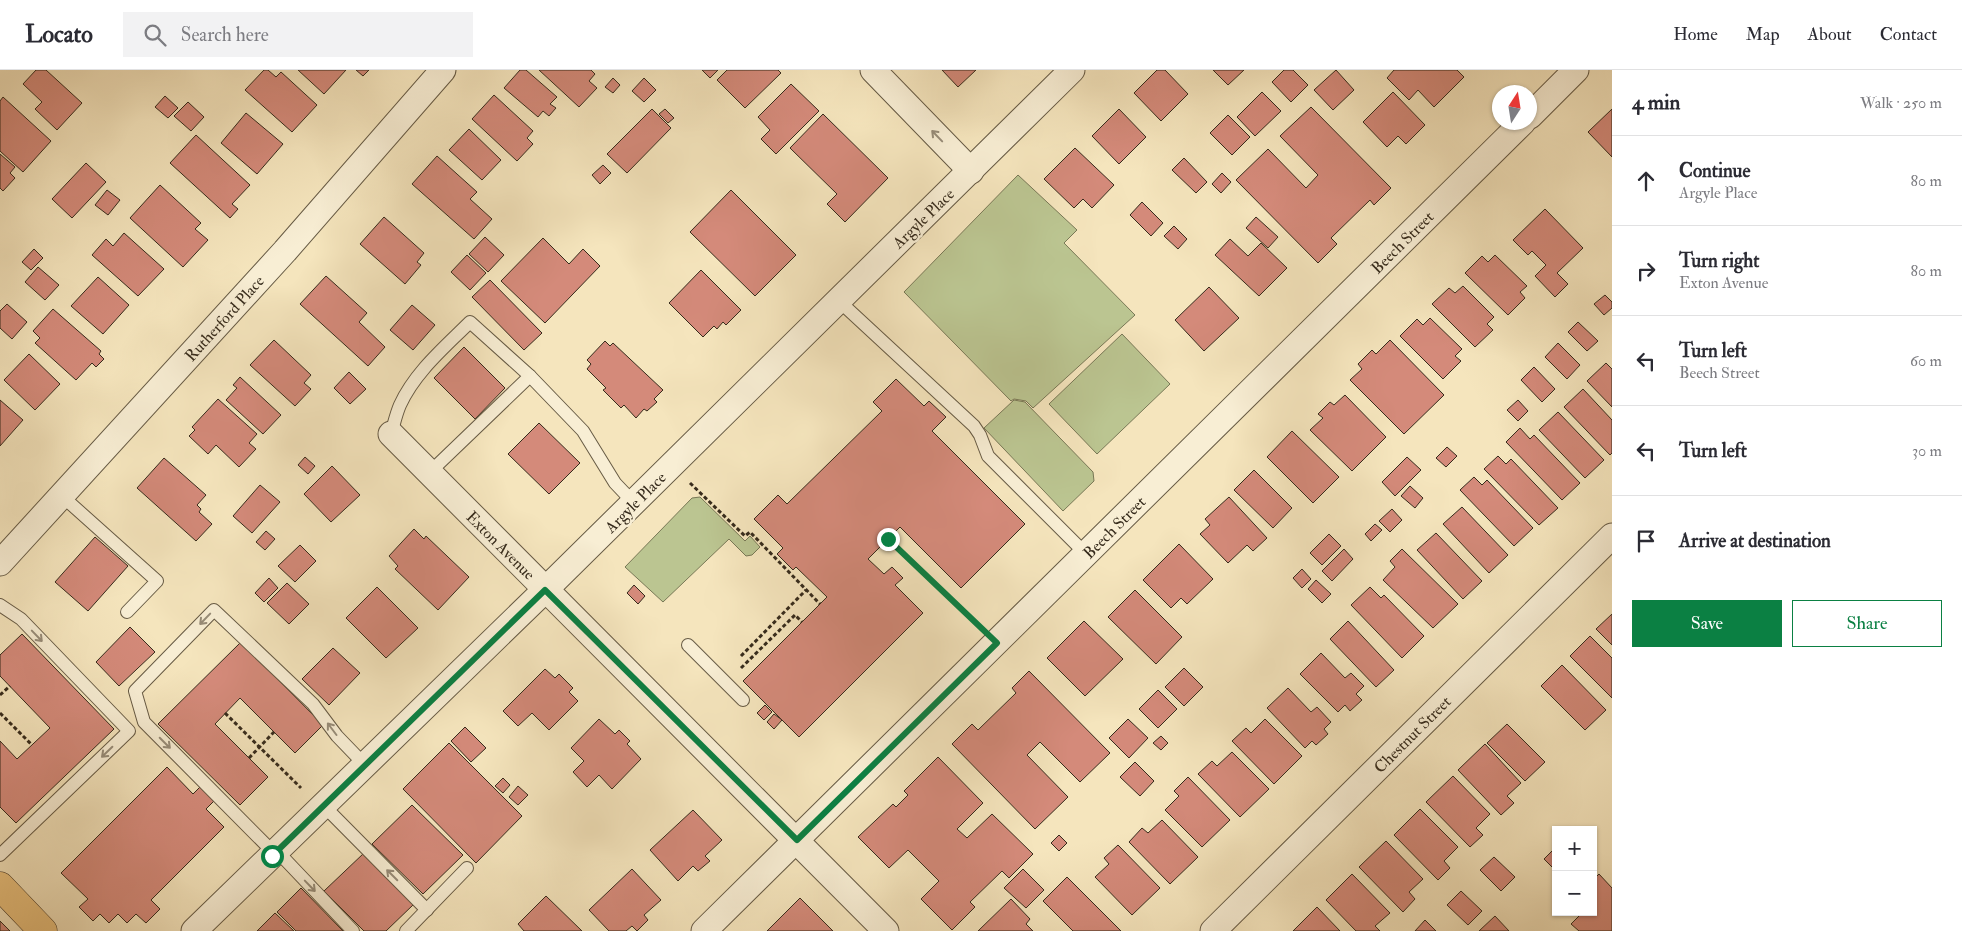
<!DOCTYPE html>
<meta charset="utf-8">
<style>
:root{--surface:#fff;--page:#f2f2f3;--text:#2b2b33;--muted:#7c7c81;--line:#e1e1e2;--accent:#0b8043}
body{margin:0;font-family:"IM FELL Double Pica",serif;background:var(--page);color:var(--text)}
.controls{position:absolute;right:15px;bottom:15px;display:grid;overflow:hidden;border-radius:0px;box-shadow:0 1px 4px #0004}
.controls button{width:45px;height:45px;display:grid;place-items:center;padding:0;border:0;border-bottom:1px solid var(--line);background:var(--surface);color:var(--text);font:25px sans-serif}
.compass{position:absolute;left:1492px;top:15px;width:45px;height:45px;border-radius:50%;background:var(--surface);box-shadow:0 1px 4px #0004;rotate:12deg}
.stop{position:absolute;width:15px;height:15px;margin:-11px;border:4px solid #0b8043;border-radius:50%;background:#fff}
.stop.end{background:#0b8043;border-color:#fff;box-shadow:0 1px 5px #0008}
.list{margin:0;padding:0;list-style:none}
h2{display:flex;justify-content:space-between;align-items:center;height:65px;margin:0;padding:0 20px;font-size:21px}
h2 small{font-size:16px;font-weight:400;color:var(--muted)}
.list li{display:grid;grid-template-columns:32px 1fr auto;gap:15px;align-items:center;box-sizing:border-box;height:90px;padding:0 20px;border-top:1px solid var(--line)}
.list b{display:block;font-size:19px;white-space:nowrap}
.list p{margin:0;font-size:16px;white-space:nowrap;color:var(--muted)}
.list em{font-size:16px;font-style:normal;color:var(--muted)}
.actions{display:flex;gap:10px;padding:15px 20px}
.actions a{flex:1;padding:11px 0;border:1px solid var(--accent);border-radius:0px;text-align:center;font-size:18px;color:var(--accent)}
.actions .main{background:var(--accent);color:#fff}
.icon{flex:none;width:28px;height:28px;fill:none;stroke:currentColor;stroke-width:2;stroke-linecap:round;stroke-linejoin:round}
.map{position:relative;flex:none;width:1612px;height:861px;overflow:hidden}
header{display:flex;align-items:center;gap:30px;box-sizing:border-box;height:70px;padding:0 25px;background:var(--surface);border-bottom:1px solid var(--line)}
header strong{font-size:24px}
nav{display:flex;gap:28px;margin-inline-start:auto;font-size:18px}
.search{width:350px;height:45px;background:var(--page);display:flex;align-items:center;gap:12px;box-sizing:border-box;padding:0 18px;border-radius:0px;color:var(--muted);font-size:19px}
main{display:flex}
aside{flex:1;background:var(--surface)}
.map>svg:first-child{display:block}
.green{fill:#bbc591;stroke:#787856}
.building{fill:#d48a7a;stroke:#362b1c}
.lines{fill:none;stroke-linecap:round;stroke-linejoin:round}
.service-casing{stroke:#665a44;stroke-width:14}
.minor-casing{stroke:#665a44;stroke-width:27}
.primary-casing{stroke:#362b1c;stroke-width:29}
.path{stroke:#362b1c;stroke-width:3;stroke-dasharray:4 2.5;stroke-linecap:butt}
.service{stroke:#f8eed4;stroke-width:12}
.minor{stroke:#f8eed4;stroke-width:25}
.primary{stroke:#eac27e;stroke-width:28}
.oneway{stroke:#978c78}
.route{stroke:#0b8043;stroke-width:6}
.labels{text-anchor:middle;stroke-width:5;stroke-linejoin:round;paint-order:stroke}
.street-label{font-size:16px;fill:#362b1c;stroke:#f8eed4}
</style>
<header>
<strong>Locato</strong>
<div class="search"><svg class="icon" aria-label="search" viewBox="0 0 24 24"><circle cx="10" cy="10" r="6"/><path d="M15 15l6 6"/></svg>Search here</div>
<nav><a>Home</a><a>Map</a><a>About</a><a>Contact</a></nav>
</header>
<main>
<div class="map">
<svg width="1612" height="861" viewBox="0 0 1612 861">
<rect width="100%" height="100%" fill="#f5e5bd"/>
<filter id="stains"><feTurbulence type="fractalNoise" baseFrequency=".004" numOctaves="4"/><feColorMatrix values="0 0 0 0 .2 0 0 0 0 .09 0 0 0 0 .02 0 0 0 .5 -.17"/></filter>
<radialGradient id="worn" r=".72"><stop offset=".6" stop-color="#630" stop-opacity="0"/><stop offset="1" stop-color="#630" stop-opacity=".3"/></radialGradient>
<g class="green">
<path d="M1018,105L1077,160L1064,173L1135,245L1033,338L1026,331L1014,329L1011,331L904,222Z"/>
<path d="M1122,264L1170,314L1097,384L1049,334Z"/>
<path d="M1014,330L1025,332L1093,402L1094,411L1063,441L984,358Z"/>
<path d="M700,427L745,471L750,466L760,477L752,485L746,486L729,469L663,532L625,497L692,428Z"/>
</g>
<g class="building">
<path d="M36,0H46L82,33L57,60L35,39L42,32L23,14Z"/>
<path d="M264,0H268L276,7L281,2L317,35L292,62L245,20Z"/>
<path d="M298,0H346L324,24Z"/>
<path d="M356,0H369L363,6Z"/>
<path d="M520,0H526L557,27L550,34L556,38L549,46L543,41L538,47L504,18Z"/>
<path d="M539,0H591L595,4L589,11L597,18L579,37Z"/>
<path d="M702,0H718L710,8Z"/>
<path d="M727,0H778L781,3L745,38L717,10Z"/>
<path d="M942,0H976L958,17Z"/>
<path d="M1157,0H1165L1188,24L1161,51L1134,23Z"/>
<path d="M1213,0H1244L1228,15Z"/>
<path d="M1284,0H1293L1308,15L1291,32L1272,12Z"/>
<path d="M1336,0L1354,20L1333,40L1314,20Z"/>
<path d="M1394,0H1457L1464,7L1434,37L1418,20L1409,30L1387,8Z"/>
<path d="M613,8L620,15L613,23L605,17Z"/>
<path d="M644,8L656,20L644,32L632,21Z"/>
<path d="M791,14L819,41L776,84L761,69L770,60L758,47Z"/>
<path d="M1262,22L1281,41L1255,66L1237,47Z"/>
<path d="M1393,22L1425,55L1406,74L1398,66L1387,77L1363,52Z"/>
<path d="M494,25L533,61L527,68L533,74L517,91L472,49Z"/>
<path d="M165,26L178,38L168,48L155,37Z"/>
<path d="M3,27L51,71L23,102L0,81V31Z"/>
<path d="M188,32L204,47L191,61L174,46Z"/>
<path d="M1311,37L1391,118L1374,135L1370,130L1331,168L1337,174L1318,193L1236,110L1268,79L1306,118L1318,105L1280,66Z"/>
<path d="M652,39L671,58L627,103L607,84Z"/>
<path d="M665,39L674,48L668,53L659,44Z"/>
<path d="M1119,39L1146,67L1119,94L1092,66Z"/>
<path d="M1612,39V87L1588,62Z"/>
<path d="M246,43L283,74L257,104L221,73Z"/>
<path d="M823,44L888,108L845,152L827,134L837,124L790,78Z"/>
<path d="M1228,45L1250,67L1232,85L1210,63Z"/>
<path d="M469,59L501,90L482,110L449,80Z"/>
<path d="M196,65L250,115L232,134L238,139L230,148L170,93Z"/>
<path d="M1075,78L1114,115L1092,138L1083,129L1074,138L1044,109Z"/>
<path d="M0,84L15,97L10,103L15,108L3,121L0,118Z"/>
<path d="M437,86L477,122L470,129L492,149L474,169L412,114Z"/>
<path d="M1184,88L1207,112L1196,123L1172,100Z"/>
<path d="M86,93L106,112L72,148L52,129Z"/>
<path d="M603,95L611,103L600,114L592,105Z"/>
<path d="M1222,103L1231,112L1221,123L1212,114Z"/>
<path d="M160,115L201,153L195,159L208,170L183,197L130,148Z"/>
<path d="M107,120L120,130L108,145L95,135Z"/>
<path d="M731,120L796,185L755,226L690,162Z"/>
<path d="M1142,132L1163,153L1151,166L1130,145Z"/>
<path d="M1545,139L1583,178L1557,203L1568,214L1555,227L1535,206L1546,195L1532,181L1528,185L1513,170Z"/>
<path d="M384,147L424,183L417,192L421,195L405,214L360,174Z"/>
<path d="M1256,147L1278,167L1268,178L1246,158Z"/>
<path d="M1174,156L1187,169L1178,179L1164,166Z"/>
<path d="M124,163L164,199L138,226L92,185L106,169L113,176Z"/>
<path d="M485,167L504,185L488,202L469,184Z"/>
<path d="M543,168L569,194L583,179L600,196L545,253L501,211Z"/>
<path d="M1230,169L1248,186L1261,173L1287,198L1259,226L1215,185Z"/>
<path d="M34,179L43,188L31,200L22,192Z"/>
<path d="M467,185L486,203L470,220L451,202Z"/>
<path d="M1495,185L1527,216L1520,222L1525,228L1508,245L1465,203L1482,186L1488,192Z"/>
<path d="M38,197L59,215L45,230L25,212Z"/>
<path d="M701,200L741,240L726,255L723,252L717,259L714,256L703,267L669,233Z"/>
<path d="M326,206L367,243L359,252L385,277L368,296L300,234Z"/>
<path d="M98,207L129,235L103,264L71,236Z"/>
<path d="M490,210L542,263L524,280L472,227Z"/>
<path d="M1463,216L1494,247L1487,254L1493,260L1475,277L1432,234L1449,218L1455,223Z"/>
<path d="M1209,217L1239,248L1204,281L1175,250Z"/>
<path d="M1605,225L1612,232V238L1604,245L1594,234Z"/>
<path d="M7,234L27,252L12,269L0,258V241Z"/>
<path d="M412,235L435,255L413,280L390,260Z"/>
<path d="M53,239L101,281L99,284L104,289L96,297L92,293L76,310L35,273L40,268L33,261Z"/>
<path d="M1430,248L1462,279L1455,286L1461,291L1443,309L1400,266L1417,249L1423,255Z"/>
<path d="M1578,252L1598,271L1587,281L1568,262Z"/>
<path d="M274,270L311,305L304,313L311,319L295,336L250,295Z"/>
<path d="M1390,270L1444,325L1404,364L1350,310L1362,299L1358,294L1372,280L1376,284Z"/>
<path d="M605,271L610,276L613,273L663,320L654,329L657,332L647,341L644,339L636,348L624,335L621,338L603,320L606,318L587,299L591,294L587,290Z"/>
<path d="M1558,273L1580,295L1567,309L1545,287Z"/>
<path d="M464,277L505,318L475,349L434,308Z"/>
<path d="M29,284L60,314L35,340L4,310Z"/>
<path d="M1606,293L1612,299V337L1587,311Z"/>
<path d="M1534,297L1555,319L1542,332L1521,310Z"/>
<path d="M349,302L366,319L350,334L334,318Z"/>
<path d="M240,307L281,345L263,364L226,330L237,318L233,315Z"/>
<path d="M896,309L924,336L929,331L946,347L932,361L1025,454L961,518L900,457L868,489L884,504L892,497L903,508L895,515L923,543L799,667L743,611L827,527L796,497L793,500L777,484L783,478L754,449L778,425L787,434L882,341L873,332Z"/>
<path d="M1583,319L1612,350V383L1610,385L1564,337Z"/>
<path d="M1345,325L1386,367L1352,401L1310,360L1323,348L1318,344L1330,332L1334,335Z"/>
<path d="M218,329L257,364L249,373L256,379L239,397L216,375L208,384L189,366L195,360L192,357Z"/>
<path d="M0,330L23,350L0,376Z"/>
<path d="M1518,330L1528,341L1518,351L1507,340Z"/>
<path d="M1558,342L1604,390L1585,408L1539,360Z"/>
<path d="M539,353L580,393L549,424L508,384Z"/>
<path d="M1520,358L1530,369L1534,365L1580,413L1562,430L1506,372Z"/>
<path d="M1292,361L1339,407L1313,433L1267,387Z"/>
<path d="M1447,377L1457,386L1446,397L1436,388Z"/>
<path d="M1498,386L1506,394L1511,389L1558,438L1539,455L1484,399Z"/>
<path d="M305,387L315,396L308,404L298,395Z"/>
<path d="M1407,387L1421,400L1395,426L1382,412Z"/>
<path d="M164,388L206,425L197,435L201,439L199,442L212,454L196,471L137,418Z"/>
<path d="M332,396L360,425L331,452L304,424Z"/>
<path d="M1254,400L1292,438L1273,458L1234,420Z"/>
<path d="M1474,407L1482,415L1487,410L1533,458L1514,476L1460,420Z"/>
<path d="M260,415L280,432L252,463L233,446Z"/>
<path d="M1410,416L1423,428L1415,438L1401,426Z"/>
<path d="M1229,427L1267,468L1253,481L1247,475L1228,493L1200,464L1210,455L1205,449Z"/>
<path d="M1462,437L1508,485L1489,503L1443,454Z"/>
<path d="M1392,439L1402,450L1390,462L1379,451Z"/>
<path d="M1375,454L1382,460L1371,471L1365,464Z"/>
<path d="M414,459L424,469L426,466L469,507L438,540L395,499L398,496L389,486Z"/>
<path d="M266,461L275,469L265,480L256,472Z"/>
<path d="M1436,463L1482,511L1463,529L1417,480Z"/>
<path d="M1329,464L1341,476L1322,495L1310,483Z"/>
<path d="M95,467L128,496L88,541L55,512Z"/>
<path d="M1179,474L1213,509L1187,534L1181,528L1171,538L1143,510Z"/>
<path d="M300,475L316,491L295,512L278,496Z"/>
<path d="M1344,479L1353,489L1332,511L1322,501Z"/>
<path d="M1402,479L1458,534L1433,558L1383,510L1395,497L1390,491Z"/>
<path d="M1302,499L1311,509L1302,518L1293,508Z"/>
<path d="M269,508L278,518L264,532L255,523Z"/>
<path d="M1316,510L1331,524L1322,533L1308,519Z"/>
<path d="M287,513L309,534L289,554L267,533Z"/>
<path d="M634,515L645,526L638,534L627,523Z"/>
<path d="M377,517L418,558L386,588L346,548Z"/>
<path d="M1370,517L1381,528L1384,525L1424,566L1402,588L1351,535Z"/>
<path d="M1135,520L1182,567L1156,594L1108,547Z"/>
<path d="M1612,544V575L1596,559Z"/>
<path d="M1084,551L1123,589L1085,626L1047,588Z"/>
<path d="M1348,551L1394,600L1376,617L1330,569Z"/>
<path d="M130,557L155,582L119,616L96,592Z"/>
<path d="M22,564L114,659L16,753L0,737V671L17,689L50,658L0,606V585Z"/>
<path d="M1590,566L1612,588V628L1570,586Z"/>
<path d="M241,572L323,655L295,683L240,628L215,654L268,707L240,735L158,654Z"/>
<path d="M333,578L360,603L329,635L302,609Z"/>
<path d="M1321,583L1345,608L1351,603L1364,616L1356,624L1362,630L1350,641L1345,635L1338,642L1300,604Z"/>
<path d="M1562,595L1606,640L1585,660L1541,616Z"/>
<path d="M1184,598L1203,617L1184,636L1165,617Z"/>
<path d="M545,599L555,608L559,604L573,618L569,622L578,631L549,660L532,643L518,656L503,641Z"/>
<path d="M1029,601L1110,683L1080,712L1040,672L1027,685L1068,727L1035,759L952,674L972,654L978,660L1016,623L1012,618Z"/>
<path d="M1288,618L1311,642L1317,637L1331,652L1324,659L1328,664L1316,675L1312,671L1305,678L1267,638Z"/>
<path d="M1158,620L1177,639L1158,658L1139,639Z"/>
<path d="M765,635L772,642L764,650L757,643Z"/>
<path d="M774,644L782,650L774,659L767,652Z"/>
<path d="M599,649L615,664L619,660L630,671L627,674L641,689L612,719L599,705L587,717L573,702L584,691L571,678Z"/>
<path d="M1128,649L1148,668L1129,688L1109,668Z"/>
<path d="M1265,649L1302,686L1274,714L1232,671L1246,658L1251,663Z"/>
<path d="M1507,654L1545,692L1525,711L1487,673Z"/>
<path d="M465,657L486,678L471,692L451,671Z"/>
<path d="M1161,666L1168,673L1161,680L1153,673Z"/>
<path d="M449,673L522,746L476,793L403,719Z"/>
<path d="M1485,674L1521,713L1507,726L1514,733L1501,745L1458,700Z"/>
<path d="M1232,682L1269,719L1240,747L1198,704L1212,691L1217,696Z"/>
<path d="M938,687L983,733L957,759L967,768L992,744L1033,784L1009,808L1002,801L970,832L975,837L952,860L921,829L939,811L908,780L889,798L858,767L893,734L896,737L908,725L904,721Z"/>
<path d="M1135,692L1154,711L1140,726L1120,707Z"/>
<path d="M167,697L193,724L200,717L214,731L206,739L224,757L151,830L160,839L146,853L136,844L127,853L118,844L109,853L100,844L93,851L79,837L88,829L61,803Z"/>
<path d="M1453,706L1490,744L1476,758L1483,765L1470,777L1426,732Z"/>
<path d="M1188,707L1230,750L1202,777L1165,740L1179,726L1174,721Z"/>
<path d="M503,708L510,715L503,723L495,716Z"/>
<path d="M518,716L528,725L518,735L509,727Z"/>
<path d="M412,735L463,785L423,824L372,774Z"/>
<path d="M1420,739L1458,777L1444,791L1450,798L1438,810L1394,765Z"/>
<path d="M693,740L722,770L705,786L710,791L698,801L693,796L678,811L650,780Z"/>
<path d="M1162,750L1198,787L1170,814L1129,772L1142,758L1148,763Z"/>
<path d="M1059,765L1067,773L1059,781L1051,773Z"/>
<path d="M1386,771L1423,809L1409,822L1415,829L1403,842L1359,797Z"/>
<path d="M1118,775L1160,818L1132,845L1095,807L1109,794L1104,788Z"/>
<path d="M1556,777V801L1544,789Z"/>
<path d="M364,783L414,834L386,861H364L324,821Z"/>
<path d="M1494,787L1515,807L1501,821L1480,800Z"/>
<path d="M632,799L661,830L644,845L648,850L637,861L632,856L626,861H609L589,840Z"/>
<path d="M1023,799L1044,820L1026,838L1004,818Z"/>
<path d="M1352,804L1390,843L1375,856L1380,861H1356L1326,830Z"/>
<path d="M1599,804L1612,818V861H1579L1571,854L1583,842H1593V810Z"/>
<path d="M1067,807L1121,861H1073L1043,831Z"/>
<path d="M301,818L343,861H296L277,842Z"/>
<path d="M1461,821L1482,841L1468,855L1447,835Z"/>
<path d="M546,826L582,861H524L518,854Z"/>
<path d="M800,828L833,861H767Z"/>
<path d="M1011,829L1030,849L1026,854L1033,861H978Z"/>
<path d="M1317,837L1340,861H1293Z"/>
<path d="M275,843L294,861H257Z"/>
<path d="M1495,846L1509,861H1479Z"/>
<path d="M1425,850L1436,861H1415Z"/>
<path d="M0,851L10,861H0Z"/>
</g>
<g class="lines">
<defs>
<g id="service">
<path d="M839,231L974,356L980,365L988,386L1086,484"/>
<path d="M391,364C394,354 396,344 400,335C415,302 445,277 470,252L530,306L583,361L615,413L634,433"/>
<path d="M429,403L530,306"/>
<path d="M62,426L157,511L127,542"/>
<path d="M0,535L21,549L129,661L0,785"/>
<path d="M688,575L743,630"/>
<path d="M324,736L427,840"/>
<path d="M277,781L353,861"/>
<path d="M274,783L144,652L135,621L214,540L313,634L337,666L365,695"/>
<path d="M406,861L467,798"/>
</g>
<g id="minor">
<path d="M873,0L971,101"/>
<path d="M1530,46L1576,0"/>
<path d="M391,364L886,861"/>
<path d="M0,493L285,181L443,0"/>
<path d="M194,861L545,520L1072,0"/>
<path d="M704,861L1523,52"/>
<path d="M1213,861L1612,466"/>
</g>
<path id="primary" d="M0,816L43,861"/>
</defs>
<use href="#service" class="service-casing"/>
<use href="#minor" class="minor-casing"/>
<use href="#primary" class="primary-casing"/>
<g class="path">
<path d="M690,413L745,466L750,462L820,534"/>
<path d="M888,469L976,553"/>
<path d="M741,586L806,520"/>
<path d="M741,598L795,545L802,552"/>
<path d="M0,625L10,616"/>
<path d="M0,643L32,675"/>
<path d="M225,643L301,718"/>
<path d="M249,688L274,662"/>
</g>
<use href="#service" class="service"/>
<use href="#minor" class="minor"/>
<use href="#primary" class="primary"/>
</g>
<defs><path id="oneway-shaft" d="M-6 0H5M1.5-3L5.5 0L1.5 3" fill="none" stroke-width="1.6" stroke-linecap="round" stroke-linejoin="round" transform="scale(1.25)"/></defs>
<g class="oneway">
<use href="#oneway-shaft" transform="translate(937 66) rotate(-134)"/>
<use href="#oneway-shaft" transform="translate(205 549) rotate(134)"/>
<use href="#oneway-shaft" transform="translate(37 566) rotate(46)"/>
<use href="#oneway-shaft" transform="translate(332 659) rotate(-127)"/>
<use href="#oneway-shaft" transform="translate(165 673) rotate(45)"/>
<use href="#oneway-shaft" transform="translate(107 682) rotate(136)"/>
<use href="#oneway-shaft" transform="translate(392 805) rotate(-135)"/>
<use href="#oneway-shaft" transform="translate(310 816) rotate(46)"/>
</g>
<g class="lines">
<path class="route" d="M272,786L545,520L797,770L997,573L888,469"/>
</g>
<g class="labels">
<g class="street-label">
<text transform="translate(923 148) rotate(-44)" y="6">Argyle Place</text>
<text transform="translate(1402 172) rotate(-45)" y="6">Beech Street</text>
<text transform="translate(224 248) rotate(-48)" y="6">Rutherford Place</text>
<text transform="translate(635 432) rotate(-45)" y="6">Argyle Place</text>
<text transform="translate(1114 457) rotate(-45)" y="6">Beech Street</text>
<text transform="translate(501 475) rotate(45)" y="6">Exton Avenue</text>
<text transform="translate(1412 664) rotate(-45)" y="6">Chestnut Street</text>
</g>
</g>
<rect width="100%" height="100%" filter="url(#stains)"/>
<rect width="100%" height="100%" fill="url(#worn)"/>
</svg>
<div class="controls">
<button>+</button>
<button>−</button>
</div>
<svg class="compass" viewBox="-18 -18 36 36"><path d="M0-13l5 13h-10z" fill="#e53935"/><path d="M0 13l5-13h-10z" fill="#7c7c81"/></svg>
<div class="stop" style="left:272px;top:786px"></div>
<div class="stop end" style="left:888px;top:469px"></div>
</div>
<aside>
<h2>4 min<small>Walk · 250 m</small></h2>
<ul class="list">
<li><svg class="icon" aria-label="ahead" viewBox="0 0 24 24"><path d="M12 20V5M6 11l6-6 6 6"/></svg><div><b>Continue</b><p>Argyle Place</p></div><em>80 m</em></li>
<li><svg class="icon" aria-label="right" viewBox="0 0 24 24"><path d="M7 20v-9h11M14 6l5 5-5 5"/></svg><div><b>Turn right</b><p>Exton Avenue</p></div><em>80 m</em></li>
<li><svg class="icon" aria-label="left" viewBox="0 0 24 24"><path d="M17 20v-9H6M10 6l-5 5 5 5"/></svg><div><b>Turn left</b><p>Beech Street</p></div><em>60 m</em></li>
<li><svg class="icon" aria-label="left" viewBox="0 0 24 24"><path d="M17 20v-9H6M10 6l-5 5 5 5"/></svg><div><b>Turn left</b></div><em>30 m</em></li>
<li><svg class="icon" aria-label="arrive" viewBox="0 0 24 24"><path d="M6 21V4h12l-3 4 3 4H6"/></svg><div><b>Arrive at destination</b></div></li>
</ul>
<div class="actions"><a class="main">Save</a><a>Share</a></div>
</aside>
</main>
